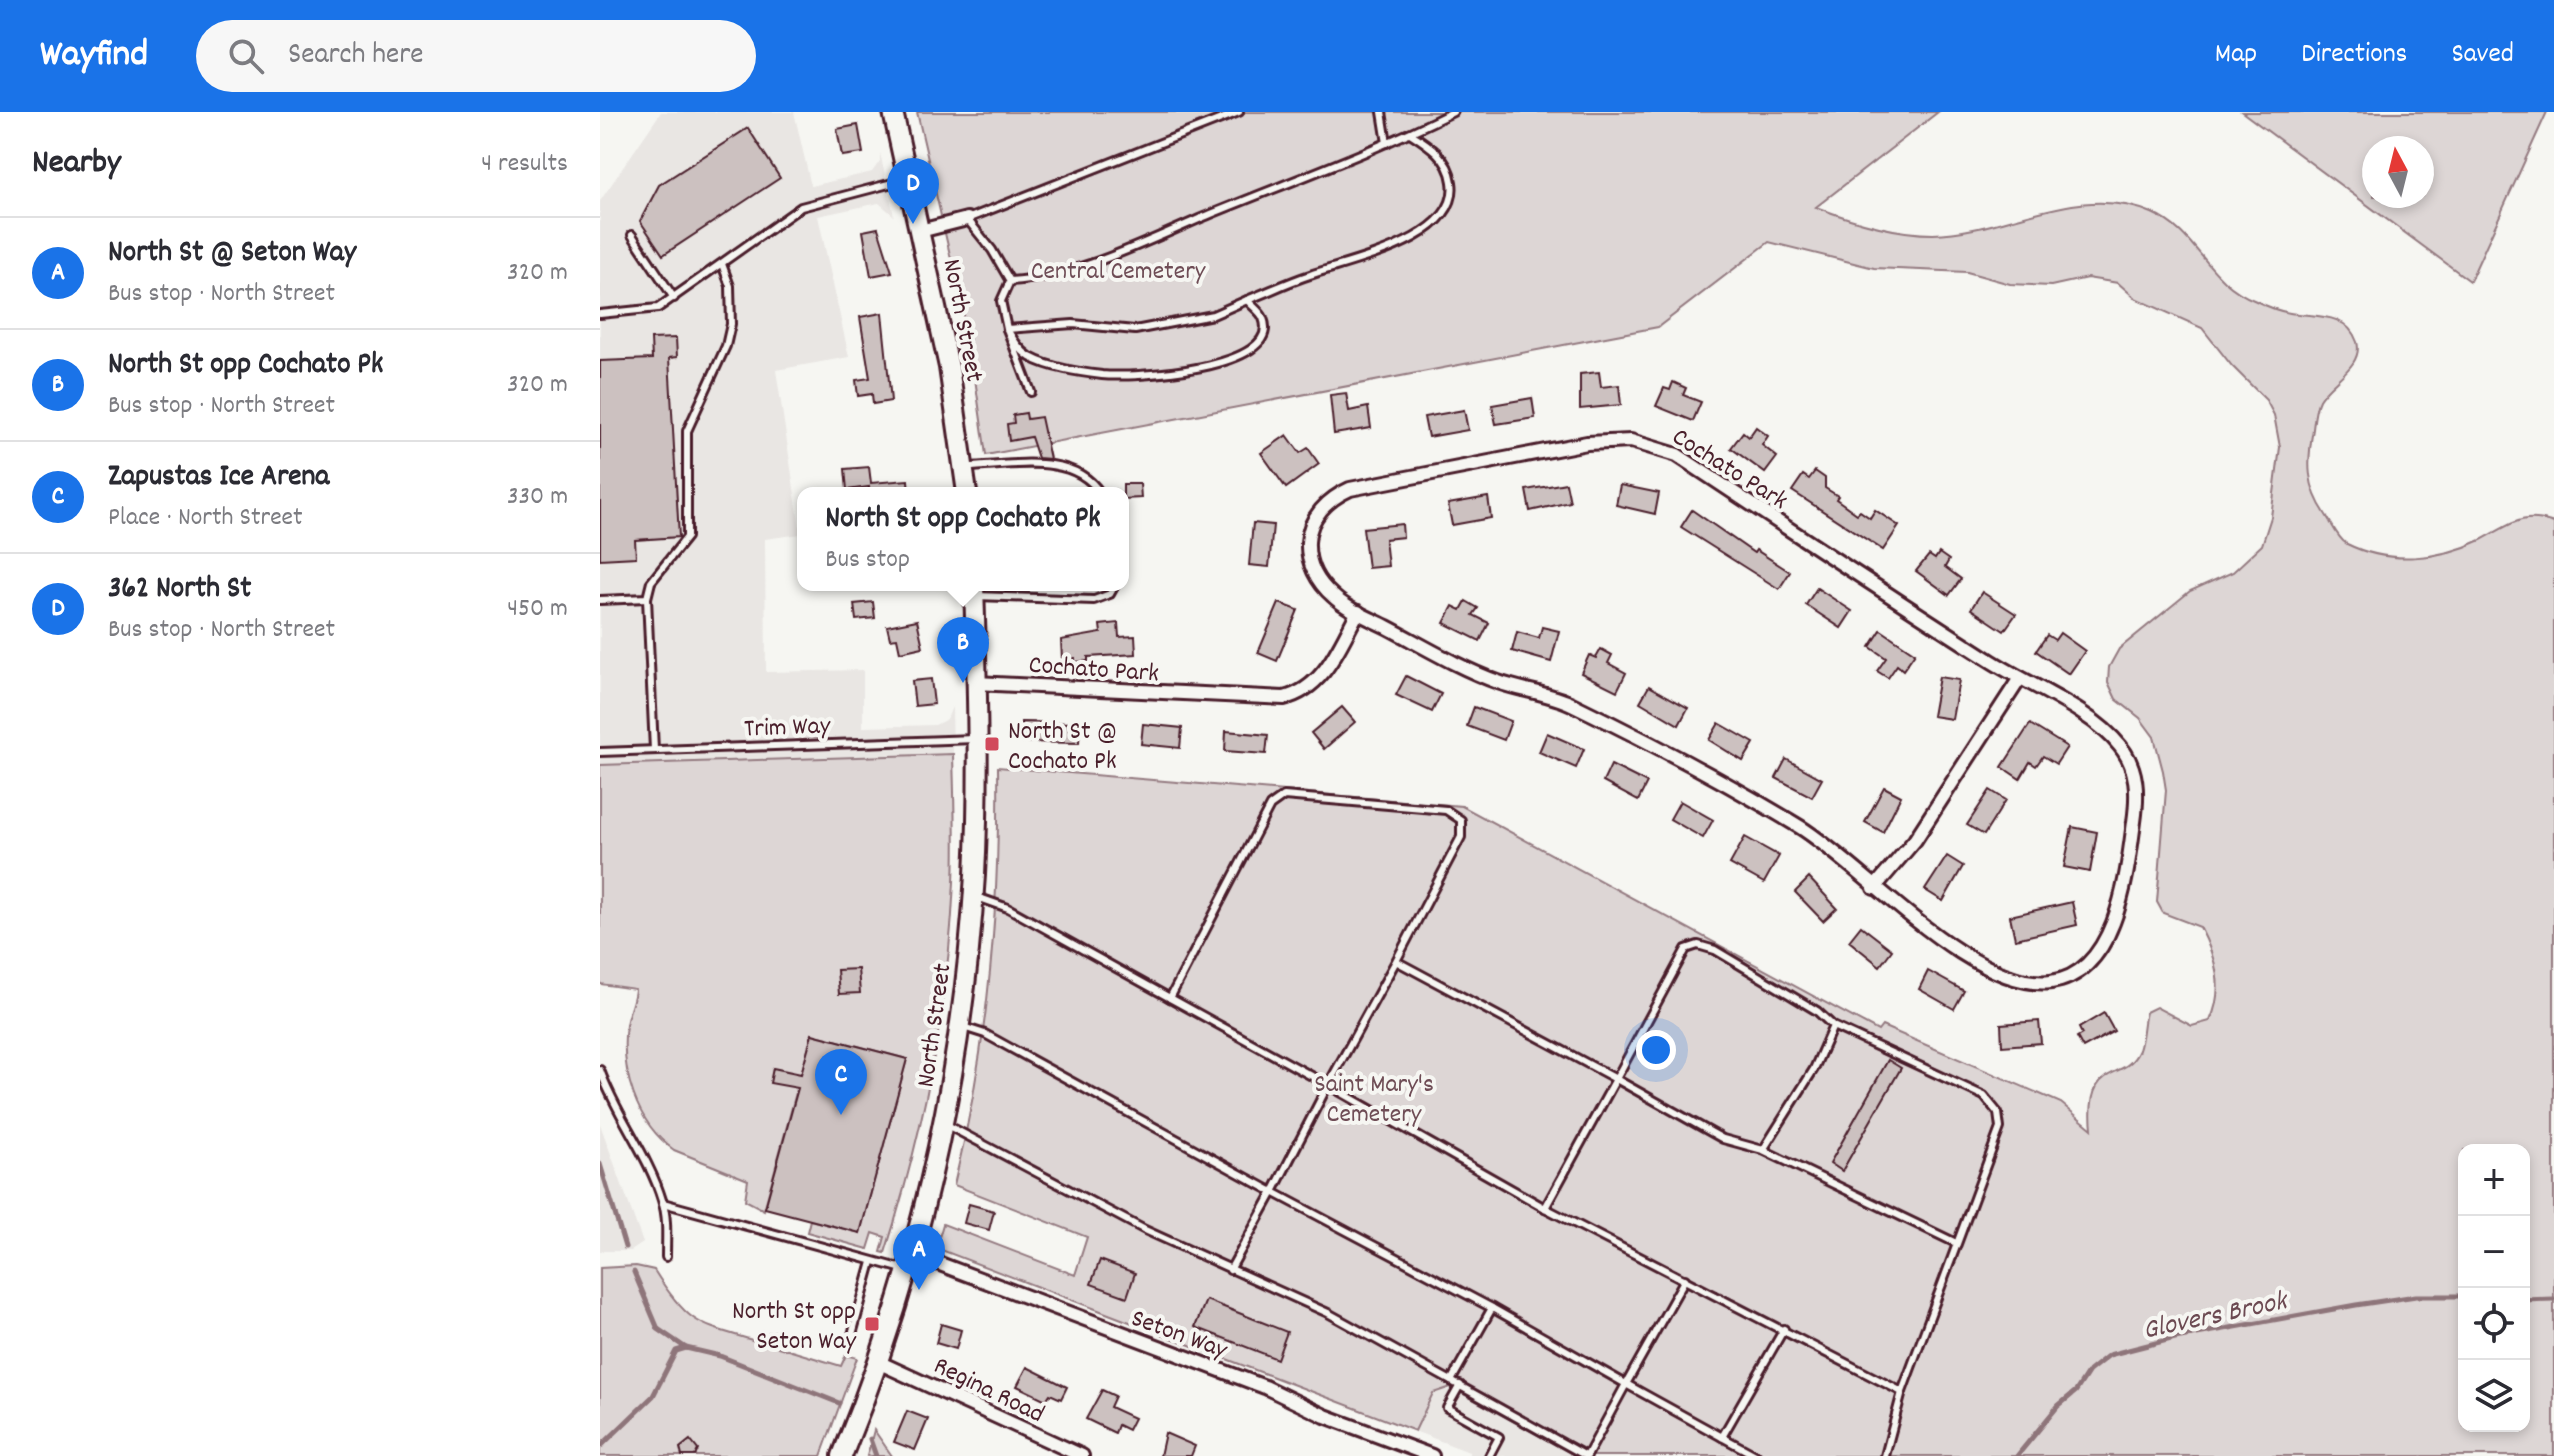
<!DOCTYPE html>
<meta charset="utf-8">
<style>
:root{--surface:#fff;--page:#f7f7f7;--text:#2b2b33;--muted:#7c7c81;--line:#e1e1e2;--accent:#1a73e8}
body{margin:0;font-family:Dekko,sans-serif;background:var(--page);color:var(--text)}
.controls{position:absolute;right:24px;bottom:24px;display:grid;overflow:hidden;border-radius:16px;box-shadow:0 4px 12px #0003}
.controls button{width:72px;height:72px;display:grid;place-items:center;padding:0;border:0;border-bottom:2px solid var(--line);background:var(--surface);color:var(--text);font:40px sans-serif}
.compass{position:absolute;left:1762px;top:24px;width:72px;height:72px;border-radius:50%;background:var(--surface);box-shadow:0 4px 12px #0003;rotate:353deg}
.you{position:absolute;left:1056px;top:938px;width:28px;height:28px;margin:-20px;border:6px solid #fff;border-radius:50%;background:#1a73e8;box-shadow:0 0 0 12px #1a73e833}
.badge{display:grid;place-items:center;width:52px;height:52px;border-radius:50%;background:var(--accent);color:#fff;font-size:26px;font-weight:700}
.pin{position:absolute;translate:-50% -66px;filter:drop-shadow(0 2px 4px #0008)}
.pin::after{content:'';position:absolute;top:42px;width:28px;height:24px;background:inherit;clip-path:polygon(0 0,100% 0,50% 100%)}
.popup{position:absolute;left:197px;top:375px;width:332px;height:104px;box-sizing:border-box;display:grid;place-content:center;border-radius:16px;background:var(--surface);filter:drop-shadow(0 2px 6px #0005);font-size:26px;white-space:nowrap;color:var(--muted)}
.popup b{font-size:30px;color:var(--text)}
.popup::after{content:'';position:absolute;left:50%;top:100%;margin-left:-16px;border:16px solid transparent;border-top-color:var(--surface)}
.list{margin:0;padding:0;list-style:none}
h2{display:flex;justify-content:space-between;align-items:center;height:104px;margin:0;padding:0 32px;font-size:34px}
h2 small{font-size:26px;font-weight:400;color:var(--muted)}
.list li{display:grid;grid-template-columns:52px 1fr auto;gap:24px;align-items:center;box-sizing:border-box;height:112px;padding:0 32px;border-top:2px solid var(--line)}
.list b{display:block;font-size:30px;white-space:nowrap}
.list p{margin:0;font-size:26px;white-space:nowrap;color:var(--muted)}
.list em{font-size:26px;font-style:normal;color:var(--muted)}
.icon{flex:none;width:44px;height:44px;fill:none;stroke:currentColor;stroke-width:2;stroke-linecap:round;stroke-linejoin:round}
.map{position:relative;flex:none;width:1954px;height:1344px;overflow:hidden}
header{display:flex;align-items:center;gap:48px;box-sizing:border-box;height:112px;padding:0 40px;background:var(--accent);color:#fff}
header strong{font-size:38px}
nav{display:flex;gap:44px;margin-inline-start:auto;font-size:28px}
.search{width:560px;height:72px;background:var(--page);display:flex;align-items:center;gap:20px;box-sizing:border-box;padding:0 28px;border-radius:44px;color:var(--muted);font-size:30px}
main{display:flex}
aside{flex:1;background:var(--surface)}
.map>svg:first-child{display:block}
.built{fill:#e9e6e3}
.green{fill:#ddd6d5;stroke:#947a80;stroke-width:2;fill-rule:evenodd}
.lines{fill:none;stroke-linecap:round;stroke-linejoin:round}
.stream{stroke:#8e747a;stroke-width:5}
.building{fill:#ccc1c0;stroke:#4a1f2b;stroke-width:2}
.service-casing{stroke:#4a1f2b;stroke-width:12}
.minor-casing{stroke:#4a1f2b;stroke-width:18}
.secondary-casing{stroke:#4a1f2b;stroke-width:24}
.service{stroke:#f6f6f2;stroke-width:6}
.minor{stroke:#f6f6f2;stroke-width:12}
.secondary{stroke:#f6f6f2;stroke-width:18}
.poi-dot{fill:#d1495b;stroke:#f6f6f2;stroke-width:3}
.labels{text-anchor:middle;stroke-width:8;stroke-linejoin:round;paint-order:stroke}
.park-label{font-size:26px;fill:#6f4d56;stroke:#f6f6f2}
.street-label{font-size:26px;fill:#4a1f2b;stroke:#f6f6f2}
.poi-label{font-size:26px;fill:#4a1f2b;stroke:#f6f6f2;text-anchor:start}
.water-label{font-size:28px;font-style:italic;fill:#6c4a52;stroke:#f6f6f2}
</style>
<header>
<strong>Wayfind</strong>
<div class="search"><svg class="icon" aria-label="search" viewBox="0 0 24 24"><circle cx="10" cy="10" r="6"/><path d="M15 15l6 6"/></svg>Search here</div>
<nav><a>Map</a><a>Directions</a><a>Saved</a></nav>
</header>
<main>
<aside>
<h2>Nearby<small>4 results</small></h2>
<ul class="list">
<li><span class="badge">A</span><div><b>North St @ Seton Way</b><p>Bus stop · North Street</p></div><em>320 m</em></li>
<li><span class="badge">B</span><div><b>North St opp Cochato Pk</b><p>Bus stop · North Street</p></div><em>320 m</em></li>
<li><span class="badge">C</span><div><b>Zapustas Ice Arena</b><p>Place · North Street</p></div><em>330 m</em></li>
<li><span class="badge">D</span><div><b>362 North St</b><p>Bus stop · North Street</p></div><em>450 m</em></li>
</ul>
</aside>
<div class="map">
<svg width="1954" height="1344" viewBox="0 0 1954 1344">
<rect width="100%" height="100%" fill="#f6f6f2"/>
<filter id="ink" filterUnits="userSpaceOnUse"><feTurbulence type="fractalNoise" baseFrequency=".0125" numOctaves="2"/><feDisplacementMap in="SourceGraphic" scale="16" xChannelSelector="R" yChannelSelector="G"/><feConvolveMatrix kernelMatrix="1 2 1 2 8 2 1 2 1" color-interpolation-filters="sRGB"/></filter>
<g filter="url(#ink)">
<g class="built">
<path d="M61,0H194L211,74L272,60L280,49V41L294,104L279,91L218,104L249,245L176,258L201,422L165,427L166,560L263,558V615L335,613L347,607L352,595L353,642L0,653V89Z"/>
<path d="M0,1012L43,1131L31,1139H0Z"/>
<path d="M851,1274L976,1344H869V1340L749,1294L849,1278Z"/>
</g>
<g class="green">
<path d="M317,0H1338L1216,95C1252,109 1293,122 1333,122C1407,121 1478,69 1552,101C1600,122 1604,168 1656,189C1666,194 1679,199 1690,201C1715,205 1747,200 1757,230C1764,254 1730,269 1719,288C1715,296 1714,308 1713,317C1707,350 1706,374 1726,403C1732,412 1738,427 1747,432C1789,453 1840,448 1881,428C1909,414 1921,399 1954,411V1344H976L851,1275L833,1281L815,1319L336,1136L343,1112L475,1163L487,1125L354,1073C388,936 400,796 398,655L862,694L1278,919L1282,914L1461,991L1492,1017C1485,946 1525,972 1539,938C1543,927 1543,912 1546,900L1556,895L1592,914L1610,909C1625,876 1616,846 1600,815L1563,801L1557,790L1566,678L1563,659L1554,625L1540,606L1516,587L1508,570L1509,555L1519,537L1590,479L1633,460L1662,433L1671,405L1680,335L1674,303L1666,288L1632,254L1602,216L1535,186L1518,171L1487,166L1451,174L1410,172L1367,160L1274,156L1169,130L1058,215L386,343L369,225ZM1864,1038H1924V1314H1864Z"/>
<path d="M1642,0H1947L1870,169ZM1774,36H1822V84H1774Z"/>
<path d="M353,642C354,685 356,728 354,770C348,896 323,1021 285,1141L281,1140L285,1125L273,1121L268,1137L207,1120L210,1108L260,1121L307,947L212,922L164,1098L145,1088L148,1068L74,1038C36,1011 20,958 26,913C28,900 34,890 35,877L0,872V653Z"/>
<path d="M36,1154L54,1158C91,1217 100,1212 163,1231L167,1221L174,1219L180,1224L178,1235L241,1254L246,1243L257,1246L221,1344H0V1156Z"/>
<path d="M274,1318L292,1344H267Z"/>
</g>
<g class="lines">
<g class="stream">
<path d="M0,1052L25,1135"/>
<path d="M34,1160L58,1217L86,1236"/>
<path d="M1924,1188L1954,1187"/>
<path d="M270,1327L276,1344"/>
<path d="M0,1335L53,1284L76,1239L86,1236L120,1244L239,1291"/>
<path d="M1417,1344L1458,1294L1476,1279L1489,1259L1509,1243L1575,1226L1756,1193L1816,1184H1864"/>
</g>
</g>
<g class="building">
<path d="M258,13L263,41L242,44L237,17Z"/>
<path d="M148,16L180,66L63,143L40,109L59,73Z"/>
<path d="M278,116L292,160L271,164L263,119Z"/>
<path d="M282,201L291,289L273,292L272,282L258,284L256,268L270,266L260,205Z"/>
<path d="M76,226L77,245L69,246L79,425L35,428L36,445L0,447V249L52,247L51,227Z"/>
<path d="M999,260L1001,275L1019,273L1021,293L980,297V262Z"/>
<path d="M1073,270L1086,276L1083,283L1101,290L1093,309L1056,294L1064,276L1070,278Z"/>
<path d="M746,281L749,299L768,295L771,316L734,322L730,283Z"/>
<path d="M932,286L935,306L896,312L892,293Z"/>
<path d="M864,298L868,318L828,325L824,305Z"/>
<path d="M426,301L427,307L441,305L450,347L438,346L431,325L409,329L407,312L414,311L413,303Z"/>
<path d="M1156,315L1168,324L1162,333L1177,345L1165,361L1131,336L1143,320L1149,325Z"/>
<path d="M687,323L700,341L708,336L719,352L686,376L661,341Z"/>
<path d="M269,355L271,371L308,368L309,381H269V375L247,378L245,357Z"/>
<path d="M1215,359L1225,366V376L1238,384L1236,387L1257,402L1260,399L1270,406L1275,398L1299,414L1283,438L1192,379L1203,363L1209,367Z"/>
<path d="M966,371L970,390L930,399L926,378Z"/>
<path d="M523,372H540L541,386L523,387Z"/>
<path d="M1020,373L1059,381L1055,402L1016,393Z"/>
<path d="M888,385L891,406L852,413L848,392Z"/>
<path d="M1092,398L1154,441L1156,438L1190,460L1179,477L1081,415Z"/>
<path d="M653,411L673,413L669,455L649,453Z"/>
<path d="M802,412L803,425L785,427L788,454L768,456L763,416Z"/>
<path d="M1339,441L1349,448L1345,455L1361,467L1349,483L1316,459L1329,443L1335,447Z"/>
<path d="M1217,476L1252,499L1241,516L1206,493Z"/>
<path d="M1382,480L1416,502L1404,519L1371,497Z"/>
<path d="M866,489L878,496L873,503L889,511L880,529L844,511L853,494L861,498Z"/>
<path d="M273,490L275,506L256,508L254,492Z"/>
<path d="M679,491L698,498L677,549L658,541Z"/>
<path d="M317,508L323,535L300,540L297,526L290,527L287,514Z"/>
<path d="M518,511L519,525L535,524L536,542L488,545V549L475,550V546L462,547L461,528L501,521L500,513Z"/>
<path d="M942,515L959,519L951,550L912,539L917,520L939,526Z"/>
<path d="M1281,518L1315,541L1303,558L1297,553L1288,566L1277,559L1286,546L1270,535Z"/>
<path d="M1460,521L1485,539L1469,562L1436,539L1447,523L1455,528Z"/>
<path d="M1001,537L1012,543L1008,551L1026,561L1017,579L981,561L989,543L996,546Z"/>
<path d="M806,564L841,582L832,600L796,583Z"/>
<path d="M1339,565L1359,568L1352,607L1332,604Z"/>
<path d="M331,567L334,592L315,594L312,569Z"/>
<path d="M1049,574L1088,596L1079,613L1040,590Z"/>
<path d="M742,595L755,610L724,637L711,621Z"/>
<path d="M874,595L911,609L904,628L867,614Z"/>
<path d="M421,610L480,611L479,631L421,630Z"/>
<path d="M1119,611L1154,631L1143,649L1109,628Z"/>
<path d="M543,612L582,616L580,636L541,632Z"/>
<path d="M1430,612L1467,635L1456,652L1443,644L1436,654L1430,650L1420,667L1402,655Z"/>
<path d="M626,619L668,623L666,642L625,639Z"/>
<path d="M947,621L984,637L976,656L939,640Z"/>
<path d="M1186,647L1222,667L1212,685L1176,666Z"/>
<path d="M1011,653L1047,671L1038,689L1003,670Z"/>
<path d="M1284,675L1301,684L1283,720L1265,710Z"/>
<path d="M1390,678L1406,688L1384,723L1367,713Z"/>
<path d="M1080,689L1113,708L1103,726L1070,707Z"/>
<path d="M1472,715L1497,720L1490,760L1464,755Z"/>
<path d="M1145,725L1179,744L1164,771L1130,752Z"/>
<path d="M1347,744L1363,754L1343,789L1325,778Z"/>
<path d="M1209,766L1237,796L1223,809L1195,780Z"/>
<path d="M1472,790L1477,813L1415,827L1410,804Z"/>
<path d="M1261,814L1292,838L1280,854L1249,829Z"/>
<path d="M258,857L260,881L239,882L237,858Z"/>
<path d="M1328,859L1364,879L1354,897L1319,877Z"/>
<path d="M1504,901L1514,919L1483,936L1477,925L1482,922L1479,916Z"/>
<path d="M1439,909L1441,931L1402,934L1401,912Z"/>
<path d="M212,922L307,947L260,1121L165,1096L198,976L170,971L173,956L201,962Z"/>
<path d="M1288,948L1301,956L1242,1059L1230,1051Z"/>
<path d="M369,1092L394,1099L389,1118L364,1111Z"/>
<path d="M500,1148L535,1161L527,1185L491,1172Z"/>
<path d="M606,1188L687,1220L677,1247L595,1215Z"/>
<path d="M341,1212L361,1218L356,1237L336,1231Z"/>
<path d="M427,1255L467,1275L461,1287L450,1282L446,1288L417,1274Z"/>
<path d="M502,1278L515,1284L510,1295L534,1306L528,1318L518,1313L515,1321L486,1307Z"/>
<path d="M307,1299L328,1307L315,1338L294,1330Z"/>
<path d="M565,1321L595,1334L591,1344H560Z"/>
<path d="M90,1328L98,1338L95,1344H82L80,1336Z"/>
</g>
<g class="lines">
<defs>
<g id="service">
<path d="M639,0L367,107L392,138L410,169L401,189L407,217L473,212L535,218L613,203L647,188"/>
<path d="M782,0L787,31"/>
<path d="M32,123L74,186"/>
<path d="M410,169C479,165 548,128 611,102C692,69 775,39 853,0"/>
<path d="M0,202L58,196L201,95L304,68"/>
<path d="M431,280L407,217C413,227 419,238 430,245C450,256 479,260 502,263C531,266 684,258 663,206C661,200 652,194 647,188C668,180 688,170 710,163C750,149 861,127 852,70C849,46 829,33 810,21"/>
<path d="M368,355C410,354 473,339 500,381"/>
<path d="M377,484L494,488L510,482L515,473"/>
<path d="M47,486L54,638"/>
<path d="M0,488L47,486L51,470L87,425V319L126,234L131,212L130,174L122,152"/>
<path d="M0,640L375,627"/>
<path d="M377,785L408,796L570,886"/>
<path d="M796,849L861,725V708L846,698L684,684L670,694L570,886L728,973L796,849L1016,967L945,1096"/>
<path d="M363,915L385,922L673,1080L728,973L945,1096L1302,1280L1400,1016L1398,1001L1384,984L1233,914L1214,957L1163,1038L1123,1027L1016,967L1086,837L1098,833L1115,838L1217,899L1233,914"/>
<path d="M0,958C16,1003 49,1044 62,1088C68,1106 66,1126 66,1145"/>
<path d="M347,1013L545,1118L728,1201L851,1269L892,1196L673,1080L630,1158"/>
<path d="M1163,1038L1356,1131"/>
<path d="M63,1091L303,1157"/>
<path d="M1085,1167L1026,1272L1122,1325"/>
<path d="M892,1196L1026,1272L987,1344"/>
<path d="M250,1230L272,1150"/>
<path d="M851,1269L986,1344"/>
<path d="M860,1273L847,1296L899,1325L889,1344"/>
<path d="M1157,1344L1122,1325L1184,1217"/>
<path d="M1285,1344L1302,1280"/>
</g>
<g id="minor">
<path d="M320,119L367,107"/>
<path d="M1031,329L1077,343C1180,411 1283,480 1388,547C1428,573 1491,597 1520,634C1538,656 1538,682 1534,710C1527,763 1517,861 1451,870C1372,880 1263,754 1200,715C1128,671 1050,630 974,593C950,581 923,579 898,570C859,556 823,534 787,515C769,506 748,498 733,484C717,470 707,451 708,430C709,405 728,387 750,377L987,331Z"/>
<path d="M375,571L684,586C725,576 739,534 758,500"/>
<path d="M1274,776L1315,728L1420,566"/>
<path d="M311,1141L665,1275L725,1304L832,1344"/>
<path d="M278,1250L482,1344"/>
</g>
<g id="secondary">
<path d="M293,0L349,255L367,381"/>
<path d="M242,1344C318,1159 363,963 375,763C380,667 377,569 374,473"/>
</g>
</defs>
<use href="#service" class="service-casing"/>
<use href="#minor" class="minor-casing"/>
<use href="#secondary" class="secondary-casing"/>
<use href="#service" class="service"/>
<use href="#minor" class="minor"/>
<use href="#secondary" class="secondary"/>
</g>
</g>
<g class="poi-dot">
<rect x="384" y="624" width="16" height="16" rx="4"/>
<rect x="264" y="1204" width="16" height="16" rx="4"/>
</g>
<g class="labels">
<g class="park-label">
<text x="518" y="166">Central Cemetery</text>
<text x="774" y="979">Saint Mary's<tspan x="774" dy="30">Cemetery</tspan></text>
</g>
<g class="street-label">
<text transform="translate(365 208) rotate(79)" y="9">North Street</text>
<text transform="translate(1131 355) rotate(32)" y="9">Cochato Park</text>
<text transform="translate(494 555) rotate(4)" y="9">Cochato Park</text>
<text transform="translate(187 613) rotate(-2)" y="9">Trim Way</text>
<text transform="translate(332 913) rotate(-82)" y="9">North Street</text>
<text transform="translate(580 1220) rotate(20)" y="9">Seton Way</text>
<text transform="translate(390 1276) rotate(26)" y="9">Regina Road</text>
</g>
<g class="poi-label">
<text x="408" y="626">North St @<tspan x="408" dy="30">Cochato Pk</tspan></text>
<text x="256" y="1206" text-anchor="end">North St opp<tspan x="256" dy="30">Seton Way</tspan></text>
</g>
<g class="water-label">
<text transform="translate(1614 1201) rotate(-12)" y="10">Glovers Brook</text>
</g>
</g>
</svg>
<div class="controls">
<button>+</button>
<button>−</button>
<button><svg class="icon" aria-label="locate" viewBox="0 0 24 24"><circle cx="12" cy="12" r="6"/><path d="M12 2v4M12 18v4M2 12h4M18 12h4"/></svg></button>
<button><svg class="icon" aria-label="layers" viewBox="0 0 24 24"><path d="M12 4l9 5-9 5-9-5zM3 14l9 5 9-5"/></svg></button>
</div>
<svg class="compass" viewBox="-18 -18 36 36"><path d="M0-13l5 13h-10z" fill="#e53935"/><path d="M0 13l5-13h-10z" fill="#7c7c81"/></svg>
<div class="you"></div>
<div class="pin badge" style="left:319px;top:1178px">A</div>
<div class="pin badge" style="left:363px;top:571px">B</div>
<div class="popup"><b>North St opp Cochato Pk</b>Bus stop</div>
<div class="pin badge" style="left:241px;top:1003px">C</div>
<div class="pin badge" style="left:313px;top:112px">D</div>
</div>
</main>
